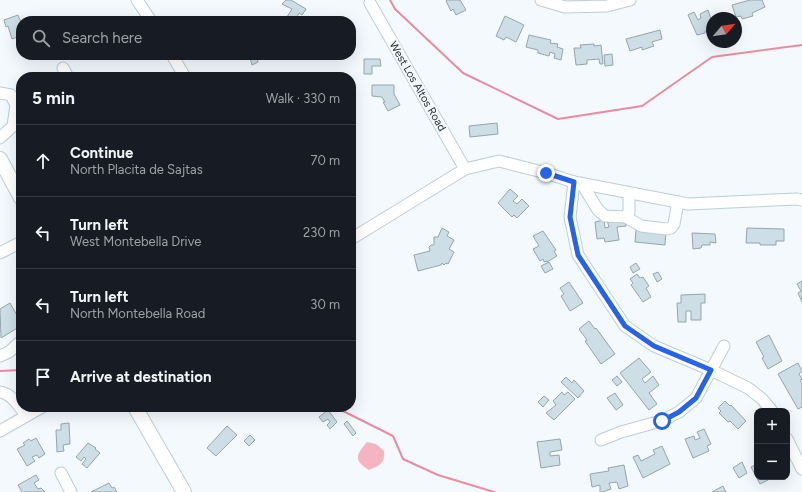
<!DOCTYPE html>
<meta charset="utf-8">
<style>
:root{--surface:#171b24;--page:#242831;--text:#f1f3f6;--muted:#9ea1a6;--line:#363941}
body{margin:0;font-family:Figtree,sans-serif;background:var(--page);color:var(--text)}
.controls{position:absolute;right:12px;bottom:12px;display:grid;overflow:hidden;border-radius:8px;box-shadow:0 4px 16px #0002}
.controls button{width:36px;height:36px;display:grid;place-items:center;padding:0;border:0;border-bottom:1px solid var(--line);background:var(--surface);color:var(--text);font:20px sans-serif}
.compass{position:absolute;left:706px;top:12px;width:36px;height:36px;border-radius:50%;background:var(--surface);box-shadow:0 4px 16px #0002;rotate:61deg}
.stop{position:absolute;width:12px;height:12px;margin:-9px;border:3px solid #2563eb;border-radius:50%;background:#fff}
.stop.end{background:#2563eb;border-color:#fff;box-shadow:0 1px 4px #0008}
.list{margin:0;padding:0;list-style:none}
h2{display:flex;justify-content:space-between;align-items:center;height:52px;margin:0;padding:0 16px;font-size:17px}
h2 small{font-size:13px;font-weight:400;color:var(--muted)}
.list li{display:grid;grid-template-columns:26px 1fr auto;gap:12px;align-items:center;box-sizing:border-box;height:72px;padding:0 16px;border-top:1px solid var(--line)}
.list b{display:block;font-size:15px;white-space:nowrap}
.list p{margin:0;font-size:13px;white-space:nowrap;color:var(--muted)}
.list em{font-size:13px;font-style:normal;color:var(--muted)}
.icon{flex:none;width:22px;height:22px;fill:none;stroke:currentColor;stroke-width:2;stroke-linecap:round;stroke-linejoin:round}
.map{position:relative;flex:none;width:802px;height:492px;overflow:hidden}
.search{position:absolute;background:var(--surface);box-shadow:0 4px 16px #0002;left:16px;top:16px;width:340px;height:44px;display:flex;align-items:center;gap:10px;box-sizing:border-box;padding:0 14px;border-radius:16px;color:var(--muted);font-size:15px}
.panel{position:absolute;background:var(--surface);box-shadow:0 4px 16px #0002;left:16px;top:72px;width:340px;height:340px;border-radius:16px}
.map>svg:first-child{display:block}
.pitch{fill:#f4b5c1}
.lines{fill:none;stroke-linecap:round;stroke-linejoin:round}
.stream{stroke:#ea8ca0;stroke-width:2}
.building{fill:#cedee6;stroke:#96a5ad}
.minor-casing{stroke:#bdcdd5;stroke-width:13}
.major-casing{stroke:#bdcdd5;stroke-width:16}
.minor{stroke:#fff;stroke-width:11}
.major{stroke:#fff;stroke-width:14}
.route{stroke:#2563eb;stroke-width:5}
.labels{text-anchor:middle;stroke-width:4;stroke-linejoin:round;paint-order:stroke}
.street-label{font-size:11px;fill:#282e31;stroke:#f3f9fd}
</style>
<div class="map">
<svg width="802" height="492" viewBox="0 0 802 492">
<rect width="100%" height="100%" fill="#f3f9fd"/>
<path class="pitch" d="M367,442L376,444L384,451C385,464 380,465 369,470C353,460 356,455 367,442Z"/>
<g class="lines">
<g class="stream">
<path d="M390,0L395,9L463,73L558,119L642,106L712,57L802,45"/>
<path d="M0,371L21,370"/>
<path d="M335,407L393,436L403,459L438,475L494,492"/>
</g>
</g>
<g class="building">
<path d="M286,0H291L306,9L302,15L299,13L295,21L285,20L292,9L282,4Z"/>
<path d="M447,0H460L466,10L456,15L453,9L451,11L446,1Z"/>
<path d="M750,0H762L765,7L752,13L753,16L742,19L741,16L736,17L732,5Z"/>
<path d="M708,10L712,22V28L705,31V33L697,35L688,15L694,12L698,20L701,18L700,14Z"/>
<path d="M18,15L21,22V36L12,39L8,26L6,27L4,20Z"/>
<path d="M505,16L524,25L516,42L506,37L504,40L496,36Z"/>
<path d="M660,30L662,39L652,42L654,46L642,50V47L630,51L626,39Z"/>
<path d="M529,35L551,40L550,43L558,44L557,47L563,49L561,60L554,58L555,54L550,52L549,56L538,53V50L526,47Z"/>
<path d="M594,44V46L601,45L603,64H600L599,59L587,60V64L576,65L574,48H581L580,45Z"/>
<path d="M612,54L613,65L605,66L604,55Z"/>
<path d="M221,55H241L222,59Z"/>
<path d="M249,55H257L258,62L252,65Z"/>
<path d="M364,59H380L381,66H372V74H364Z"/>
<path d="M372,85H394V94L400,105L388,111L383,102H385L382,97L372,96Z"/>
<path d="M497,123L498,134L470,137L469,126Z"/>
<path d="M510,189L518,196L513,201L517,204L522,199L529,206L517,218L514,215L512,217L498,203Z"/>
<path d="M616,219L617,222L626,221V226L617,227L619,240L605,242L604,238L597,239L595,222L604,220L605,228L609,227L607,220Z"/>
<path d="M442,228L449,232L447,236L454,240L449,249L454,252L448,264L446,263L444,265L442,263L441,265L418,271L414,255L430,251L429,247L431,245H434V237H438Z"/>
<path d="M747,228L784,229V241H776V245H760V243H746Z"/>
<path d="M636,230L666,232L665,245L635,242Z"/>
<path d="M543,231L556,250L554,251L557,256L547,262V261L544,262L543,259L540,261L533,249L539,246L533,236Z"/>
<path d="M692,233L715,234L716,243L710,242V245H702L701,248L693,249Z"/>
<path d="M549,262L553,269L545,273L541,266Z"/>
<path d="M636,263L640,269L633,273L630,267Z"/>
<path d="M658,272L662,279L657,282L653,274Z"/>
<path d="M637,274L640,278L643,277L649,286L646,288L651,297L643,302L631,285L633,283L630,279Z"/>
<path d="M802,281V302L798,293L801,291L797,284Z"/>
<path d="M569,282L583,303L570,311L561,296L564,294L560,288Z"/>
<path d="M705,294V303H701V320H691V311H686V322H678L677,303H681V295Z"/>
<path d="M10,303L21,322L17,324L19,327L1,338L0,309Z"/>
<path d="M589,321L595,329L596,328L615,354L601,364L585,341L587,340L579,329Z"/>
<path d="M769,335L782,361L768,369L762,358L764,357L756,342Z"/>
<path d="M639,358L651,372L642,379L645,383L653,376L659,385L649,393L657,404L649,410L620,373Z"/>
<path d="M798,363L802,371L799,374L802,379L800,380L802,383V407L798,409L778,374Z"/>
<path d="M617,376L622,382L617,386L612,380Z"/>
<path d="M566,377L572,383L574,380L584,391L578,398L561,382Z"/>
<path d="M562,392L564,395L568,392L575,399L554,420L546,413L556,405L553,401Z"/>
<path d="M615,393L623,405L616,410L607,398Z"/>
<path d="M544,396L549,400L543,407L538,402Z"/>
<path d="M725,401L730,406L731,405L746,421L738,429L730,421L728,422L719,413L721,411L718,408Z"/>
<path d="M328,410L337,422L330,429L327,425L330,422L328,419L323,422L319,417Z"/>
<path d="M347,421L356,433L353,436L344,424Z"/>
<path d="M69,423L70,444L63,445L64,451L57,452L56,430H61V424Z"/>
<path d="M227,426L237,435L216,456L207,448Z"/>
<path d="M704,429L711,444L707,446L709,451L693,458L685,439L694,436L695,440L700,438L697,432Z"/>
<path d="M250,435L255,440L249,446L244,441Z"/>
<path d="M36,438L45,454L39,458L37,455L32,457L35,461L27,466L17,449L25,445L23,443L29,439L31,441Z"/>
<path d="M560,439L562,450L550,452V456L559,455L560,465L541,468L537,442Z"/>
<path d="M88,443L96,448L95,449L100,453L87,468L82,464L86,459L84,457L81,461L76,457Z"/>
<path d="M662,446L670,464L643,478L633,457L638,455L641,461L655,454L653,450Z"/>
<path d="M742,462L747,473L739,478L733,468Z"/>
<path d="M757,464V477H766L768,480L760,484L751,467Z"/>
<path d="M624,465L628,486L619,489L617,482L609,483L611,489L602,492H600V485L592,487L590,474L609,471L608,468Z"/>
<path d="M36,475L39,480L34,483L38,489L41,488L45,492H22L18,485Z"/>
<path d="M109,483L112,488L114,487L117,492H91Z"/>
<path d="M723,486L726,492H712Z"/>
</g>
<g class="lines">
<defs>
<g id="minor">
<path d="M137,0L151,21"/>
<path d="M541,0L565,7L607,6L630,0"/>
<path d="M370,3L465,169"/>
<path d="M172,55L185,77"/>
<path d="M63,68L68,77"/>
<path d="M0,93L11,95L16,105L13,126L0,138"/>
<path d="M574,182L570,217L578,255L625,326L654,346L711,370L748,388L762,399L772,411"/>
<path d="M582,184L598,210L605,216L626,217L641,226L666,229L671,228L674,224L678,202"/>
<path d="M626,217L629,212V193"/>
<path d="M351,239L465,169L499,161L546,173L574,182L688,204L797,199L802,200"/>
<path d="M0,253L21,242"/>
<path d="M0,356L9,352L21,341"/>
<path d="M0,392C12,394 20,407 26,416"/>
<path d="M0,431L42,407"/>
<path d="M787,439L802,469"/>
<path d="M601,440L621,432L661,421L679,412L696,398L724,346"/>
<path d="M61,473L71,492"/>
</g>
<g id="major">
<path d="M0,159L21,198"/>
<path d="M135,407L184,492"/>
</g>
</defs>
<use href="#minor" class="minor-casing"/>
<use href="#major" class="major-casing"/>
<use href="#minor" class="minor"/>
<use href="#major" class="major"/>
</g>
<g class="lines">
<path class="route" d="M546,173L574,182L570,217L578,255L625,326L654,346L711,370L696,398L679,412L662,421"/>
</g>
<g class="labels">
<g class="street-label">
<text transform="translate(418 86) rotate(60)" y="4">West Los Altos Road</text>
</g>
</g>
</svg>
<div class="controls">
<button>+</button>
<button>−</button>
</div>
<svg class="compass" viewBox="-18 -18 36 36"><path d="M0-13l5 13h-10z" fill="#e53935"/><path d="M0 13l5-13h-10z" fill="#9ea1a6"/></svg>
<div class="stop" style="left:662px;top:421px"></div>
<div class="stop end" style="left:546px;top:173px"></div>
<div class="search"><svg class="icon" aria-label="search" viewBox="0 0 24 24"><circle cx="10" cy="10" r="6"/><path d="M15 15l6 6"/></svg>Search here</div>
<section class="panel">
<h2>5 min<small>Walk · 330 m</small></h2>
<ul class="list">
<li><svg class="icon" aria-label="ahead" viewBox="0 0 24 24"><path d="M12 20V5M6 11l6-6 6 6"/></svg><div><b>Continue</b><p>North Placita de Sajtas</p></div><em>70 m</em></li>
<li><svg class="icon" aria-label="left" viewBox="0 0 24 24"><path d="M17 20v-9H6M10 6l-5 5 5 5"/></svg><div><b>Turn left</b><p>West Montebella Drive</p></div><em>230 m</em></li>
<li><svg class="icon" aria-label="left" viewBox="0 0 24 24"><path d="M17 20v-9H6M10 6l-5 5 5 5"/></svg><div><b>Turn left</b><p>North Montebella Road</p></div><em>30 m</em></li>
<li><svg class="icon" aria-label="arrive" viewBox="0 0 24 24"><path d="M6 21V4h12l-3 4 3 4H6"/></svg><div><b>Arrive at destination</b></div></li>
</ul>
</section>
</div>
